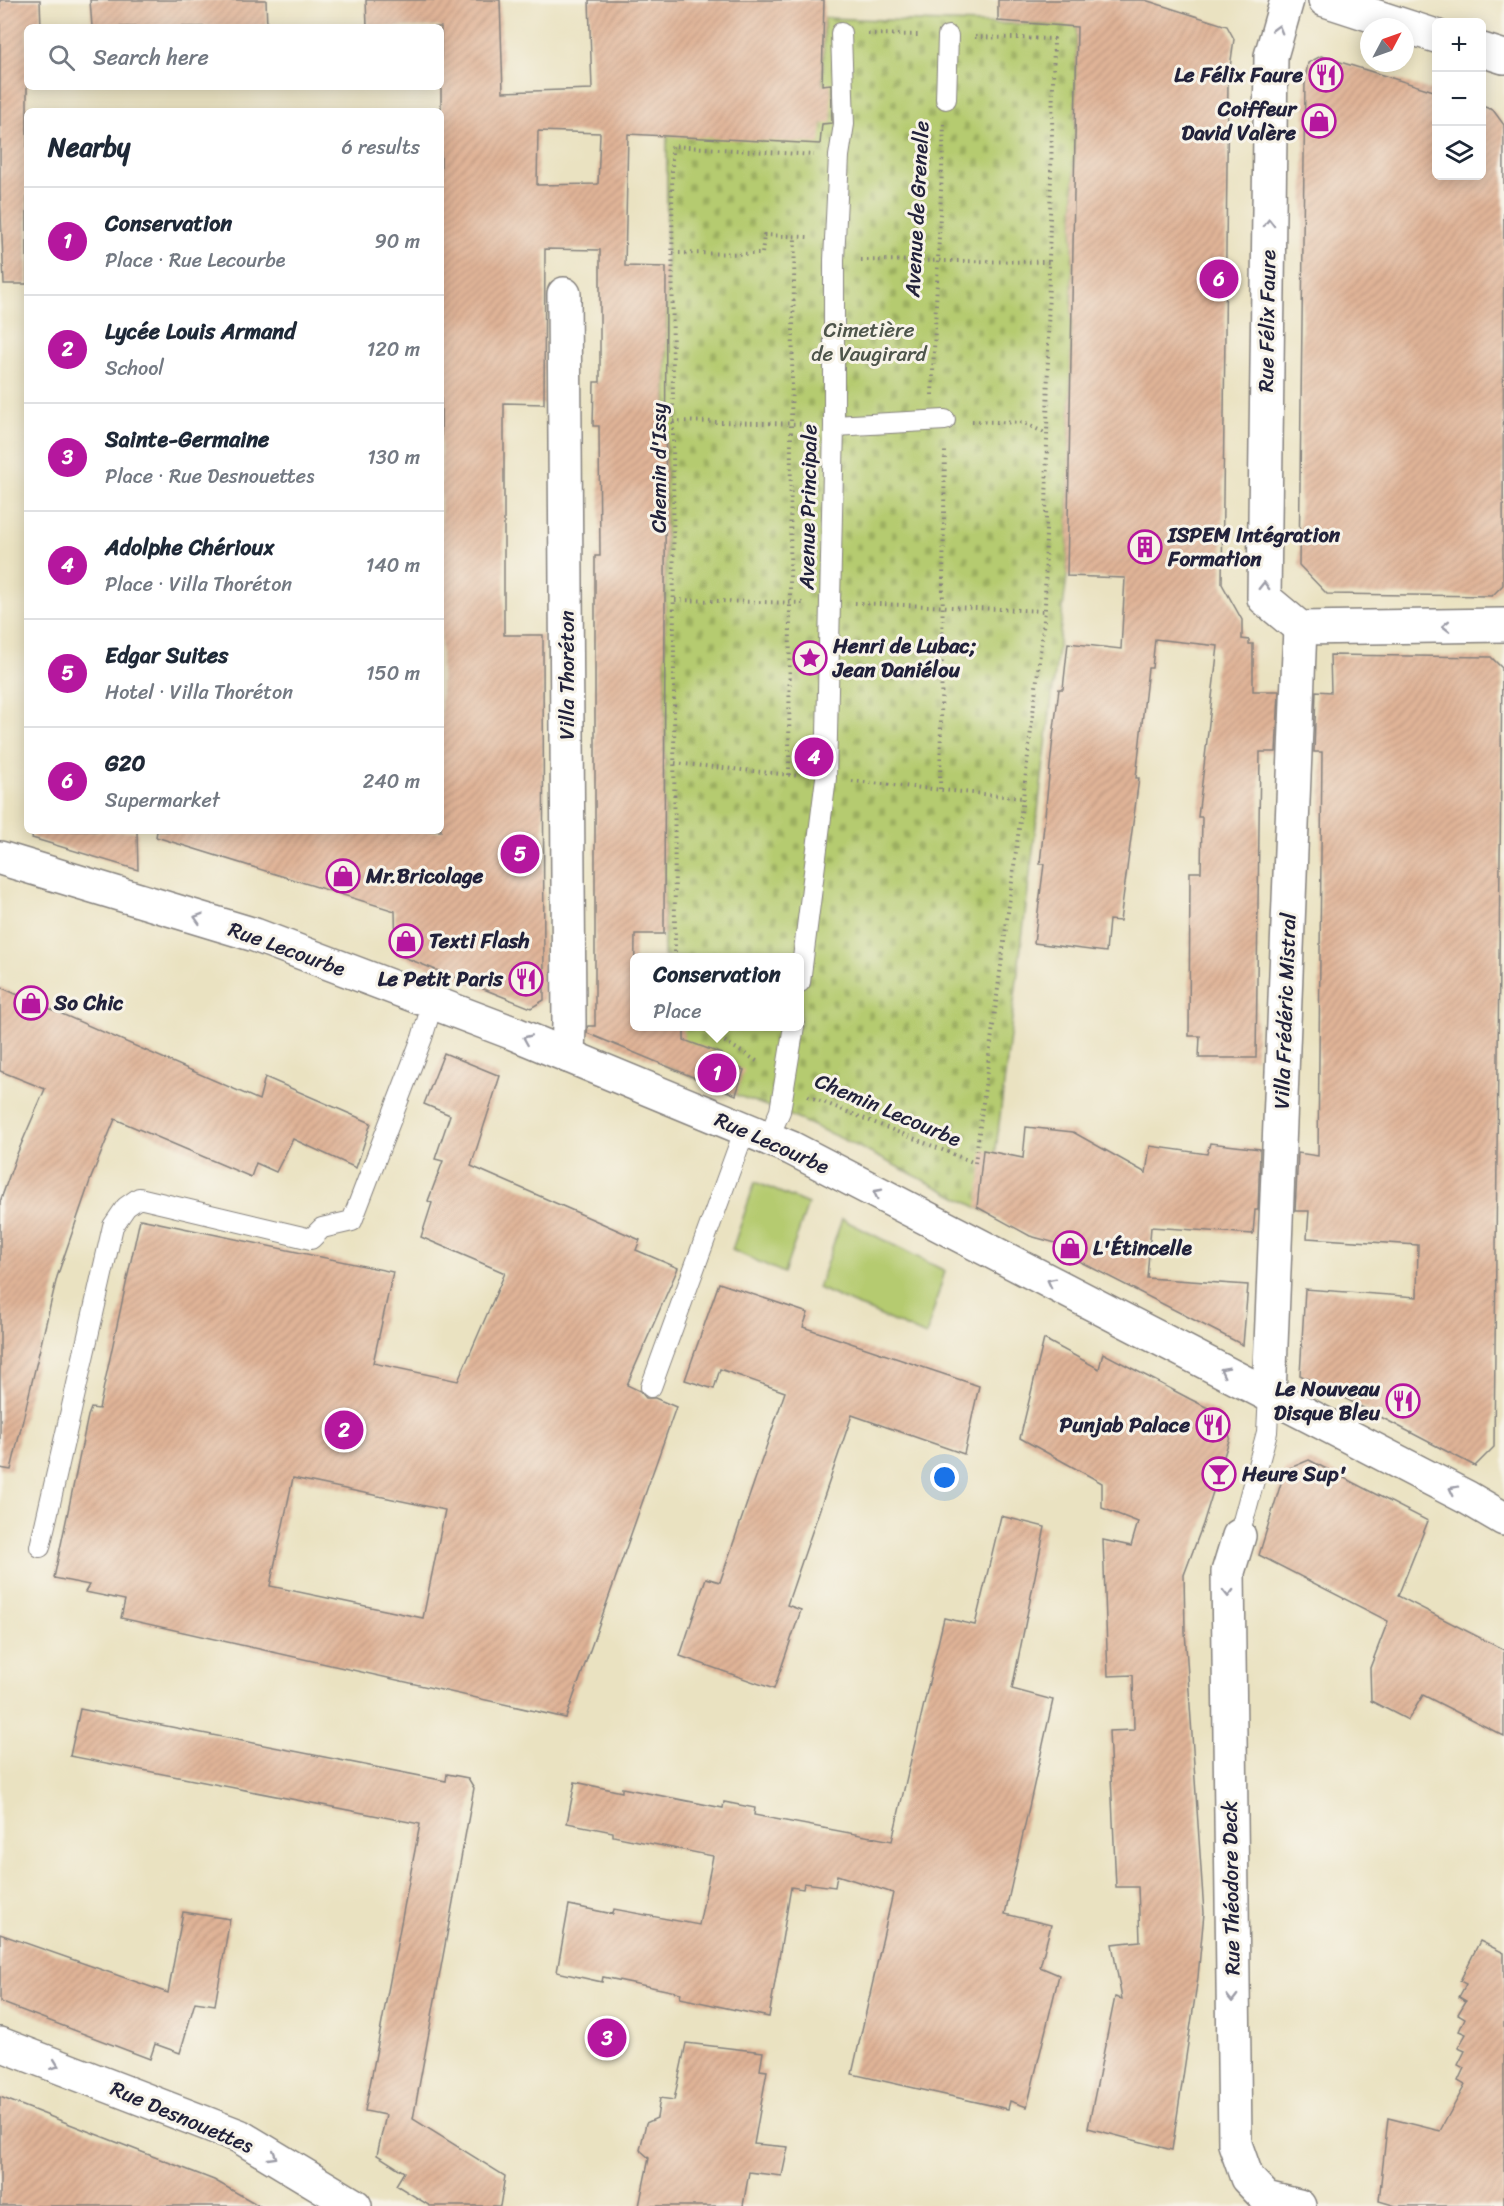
<!DOCTYPE html>
<meta charset="utf-8">
<style>
:root{--surface:#fff;--page:#f2f2f3;--text:#1f2937;--muted:#747a83;--line:#e0e1e3;--accent:#b5179e}
body{margin:0;font-family:Sriracha,sans-serif;background:var(--page);color:var(--text)}
.controls{position:absolute;right:18px;top:18px;display:grid;overflow:hidden;border-radius:9px;box-shadow:0 3px 15px #0003}
.controls button{width:54px;height:54px;display:grid;place-items:center;padding:0;border:0;border-bottom:2px solid var(--line);background:var(--surface);color:var(--text);font:30px sans-serif}
.compass{position:absolute;left:1360px;top:18px;width:54px;height:54px;border-radius:50%;background:var(--surface);box-shadow:0 3px 15px #0003;rotate:49deg}
.you{position:absolute;left:945px;top:1478px;width:21px;height:21px;margin:-15px;border:4px solid #fff;border-radius:50%;background:#1a73e8;box-shadow:0 0 0 9px #1a73e833}
.badge{display:grid;place-items:center;width:39px;height:39px;border-radius:50%;background:var(--accent);color:#fff;font-size:20px;font-weight:700}
.pin{position:absolute;translate:-50% -50%;border:3px solid #fff;box-shadow:0 2px 6px #0006}
.popup{position:absolute;left:630px;top:953px;width:174px;height:78px;box-sizing:border-box;display:grid;place-content:center;border-radius:9px;background:var(--surface);filter:drop-shadow(0 2px 4px #0005);font-size:20px;white-space:nowrap;color:var(--muted)}
.popup b{font-size:22px;color:var(--text)}
.popup::after{content:'';position:absolute;left:50%;top:100%;margin-left:-12px;border:12px solid transparent;border-top-color:var(--surface)}
.list{margin:0;padding:0;list-style:none}
h2{display:flex;justify-content:space-between;align-items:center;height:78px;margin:0;padding:0 24px;font-size:26px}
h2 small{font-size:20px;font-weight:400;color:var(--muted)}
.list li{display:grid;grid-template-columns:39px 1fr auto;gap:18px;align-items:center;box-sizing:border-box;height:108px;padding:0 24px;border-top:2px solid var(--line)}
.list b{display:block;font-size:22px;white-space:nowrap}
.list p{margin:0;font-size:20px;white-space:nowrap;color:var(--muted)}
.list em{font-size:20px;font-style:normal;color:var(--muted)}
.icon{flex:none;width:33px;height:33px;fill:none;stroke:currentColor;stroke-width:2;stroke-linecap:round;stroke-linejoin:round}
.map{position:relative;flex:none;width:1504px;height:2206px;overflow:hidden}
.search{position:absolute;background:var(--surface);box-shadow:0 3px 15px #0003;left:24px;top:24px;width:420px;height:66px;display:flex;align-items:center;gap:15px;box-sizing:border-box;padding:0 21px;border-radius:9px;color:var(--muted);font-size:22px}
.panel{position:absolute;background:var(--surface);box-shadow:0 3px 15px #0003;left:24px;top:108px;width:420px;height:726px;border-radius:9px}
.map>svg:first-child{display:block}
.cemetery{fill:url(#cemetery-stones);stroke:#6c7655;stroke-width:1.5}
.green{fill:#b5cb6f;stroke:#6c7655;stroke-width:1.5}
.building{fill:url(#building-hatch);fill-rule:evenodd}
.lines{fill:none;stroke-linecap:round;stroke-linejoin:round}
.lane-casing{stroke:#86827e;stroke-width:22}
.street-casing{stroke:#86827e;stroke-width:36}
.secondary-casing{stroke:#86827e;stroke-width:36}
.path{stroke:#86827e;stroke-width:4;stroke-dasharray:1.5 4.5;stroke-linecap:butt}
.lane{stroke:#fff;stroke-width:20}
.street{stroke:#fff;stroke-width:33}
.secondary{stroke:#fff;stroke-width:33}
.oneway{stroke:#9c9ca7}
.labels{text-anchor:middle;stroke-width:6;stroke-linejoin:round;paint-order:stroke}
.poi-label{font-size:21px;font-weight:bold;fill:#22223b;stroke:#f7f3e8;text-anchor:start}
.street-label{font-size:21px;fill:#22223b;stroke:#f7f3e8}
.park-label{font-size:21px;fill:#4e554b;stroke:#f7f3e8}
</style>
<div class="map">
<svg width="1504" height="2206" viewBox="0 0 1504 2206">
<defs>
<pattern id="cemetery-stones" width="16" height="16" patternUnits="userSpaceOnUse" patternTransform="scale(1.5)"><rect width="16" height="16" fill="#b5cb6f"/><path d="M2 7V4a2 2 0 0 1 4 0v3zM10 15v-3a2 2 0 0 1 4 0v3z" fill="#9bae61"/></pattern>
<pattern id="building-hatch" width="6" height="6" patternUnits="userSpaceOnUse" patternTransform="scale(1.5)"><rect width="6" height="6" fill="#e0b497"/><path d="M-1 1l2-2M0 6l6-6M5 7l2-2" fill="none" stroke="#c09a83"/></pattern>
</defs>
<rect width="100%" height="100%" fill="#f7f3e8"/>
<filter id="ink" filterUnits="userSpaceOnUse"><feTurbulence type="fractalNoise" baseFrequency=".0167" numOctaves="2"/><feDisplacementMap in="SourceGraphic" scale="12" xChannelSelector="R" yChannelSelector="G"/><feConvolveMatrix kernelMatrix="1 2 1 2 8 2 1 2 1" color-interpolation-filters="sRGB"/></filter>
<filter id="wash" filterUnits="userSpaceOnUse"><feTurbulence type="fractalNoise" baseFrequency=".008" numOctaves="4" result="noise"/><feDisplacementMap in="SourceGraphic" scale="24" xChannelSelector="R" yChannelSelector="G"/><feGaussianBlur stdDeviation="1.35" result="paint"/><feColorMatrix in="noise" values="0 0 0 0 0 0 0 0 0 0 0 0 0 0 0 0 0 1.4 0 .05"/><feComposite in="paint" operator="in"/></filter>
<g filter="url(#wash)">
<rect width="100%" height="100%" fill="#eae2c1"/>
<path class="cemetery" d="M824,18L1077,26L1067,576L988,1213L849,1142L780,1111L736,1095L664,1065V1027L800,1026V958L664,957L667,136L822,124Z"/>
<g class="green">
<path d="M755,1182L808,1204L784,1273L732,1250Z"/>
<path d="M842,1219L945,1271L926,1336L818,1288Z"/>
</g>
<g id="blocks">
<g class="building">
<path d="M0,0H40L41,27H27V284H4L0,192Z"/>
<path d="M90,0H266L267,27H92Z"/>
<path d="M366,0H500L503,92L592,89L589,0H824L822,85L831,84L832,123L822,124L820,144L628,134L625,266L666,267L664,934H635L634,1026H684V1040L722,1054L720,1060L744,1070L736,1095L587,1033L588,1026H595V556H600L599,426H593L594,382H600V250L545,249L544,404L504,403V635H543L544,1000L531,1008L396,954L395,911L156,837L157,831H441V27H367ZM538,131L600,133L598,184L537,185Z"/>
<path d="M998,0H1145L1227,26L1234,39L1228,82L1222,584L1242,620V639L1249,640V644H1253V691H1279L1276,752H1260L1256,1058H1199L1200,1036H1189L1190,872H1201L1202,817H1198L1218,646L1155,639L1152,668H1148L1136,778H1139L1120,921L1109,920L1106,952L1034,943L1044,864H1040L1053,737L1059,689H1063L1068,643L1121,649L1125,578L1067,576L1077,27L998,21Z"/>
<path d="M1321,56L1437,92V176H1482V106L1493,110L1504,125L1503,585L1492,596L1327,594L1299,565L1305,79L1308,63Z"/>
<path d="M1330,655L1491,657L1502,668L1494,1447L1475,1466L1300,1375L1305,1289L1417,1297L1418,1245L1307,1238L1309,1211H1295L1298,1153L1318,1156L1322,752H1314L1316,691L1331,692Z"/>
<path d="M33,831H137L138,870L32,838Z"/>
<path d="M0,987L259,1100L265,1077L371,1123L356,1168L293,1139L276,1172L256,1163L251,1177L115,1119L91,1178L57,1277L11,1470L0,1468V1202L17,1154L45,1089L0,1071Z"/>
<path d="M444,1053L500,1076L471,1166L640,1240L636,1250L678,1268L627,1385L640,1391L646,1398H655L676,1407L566,1718L121,1618L125,1600L85,1592L89,1585L54,1578L88,1416L91,1408L99,1409L140,1219L393,1272L373,1363L458,1381L505,1273L421,1237L432,1203L428,1201L443,1161L435,1159L450,1115L424,1104ZM293,1478L445,1510L423,1618L270,1586Z"/>
<path d="M1026,1127L1073,1132L1146,1173L1150,1146L1207,1154L1210,1143L1260,1149L1258,1210H1255L1253,1234L1151,1227L1147,1278L1248,1285L1243,1345L1065,1254L1067,1246L1030,1236L977,1207L983,1150L1023,1158Z"/>
<path d="M719,1283L808,1313L803,1327L979,1386L964,1454L852,1415L787,1605L801,1610L774,1689L680,1656L706,1578L720,1582L785,1392L720,1369L714,1389L685,1380Z"/>
<path d="M1044,1339L1099,1369L1103,1353L1190,1399L1220,1414L1230,1437L1203,1524L1184,1575L1185,1631L1204,1913L1198,1977L1172,2150L1088,2128L1115,1997L1122,1999L1112,1944L1140,1941L1138,1887H1116L1109,1731L1134,1730L1133,1675L1108,1676L1103,1540L1131,1546L1138,1522L1102,1508V1483L1020,1438Z"/>
<path d="M1309,1460L1428,1521L1398,1596L1504,1650V1736L1423,1695L1408,1720L1371,1701L1370,1668L1388,1621L1259,1555L1285,1470Z"/>
<path d="M1001,1516L1045,1527L1012,1689L1053,1700L1005,1914L1051,1925L1040,1967L1059,1975L1027,2107L1010,2101L1008,2109L852,2074L893,1893L837,1875L835,1887L804,1883L803,1889L791,1887L769,2017L680,1998L681,1993L603,1977L602,1982L557,1972L569,1905L613,1914L614,1909L699,1925L713,1856L613,1836V1832L567,1823L575,1782L622,1792V1788L723,1808L724,1802L755,1808L754,1815L892,1841L944,1618L975,1625Z"/>
<path d="M80,1709L446,1781L447,1774L468,1778L474,1788L413,2119L505,2176L500,2206H430L396,2185L404,2172L377,2155L386,2115L365,2111L420,1824L70,1756Z"/>
<path d="M183,1912L230,1919L215,2005L195,2002L180,2053L155,2044L150,2059L0,2002V1934L168,1993Z"/>
<path d="M1480,1941L1504,1953V2206H1396L1379,2201L1388,2118L1440,2131L1465,2085L1458,2081L1464,2068L1458,2065L1465,2051L1458,2048L1466,2034L1459,2031L1465,2018L1458,2014L1466,2001L1459,1997L1466,1984L1460,1981Z"/>
<path d="M686,2043L763,2052L760,2070L767,2071L754,2144L788,2147L782,2176L749,2172L743,2206H639L649,2158L640,2150L646,2123L657,2118L660,2098L674,2100Z"/>
<path d="M0,2097L214,2180L260,2206H0Z"/>
</g>
</g>
</g>
<g filter="url(#ink)">
<use href="#blocks" fill-opacity="0" stroke="#86827e" stroke-width="1.5"/>
<g class="lines">
<defs>
<g id="lane">
<path d="M946,99L948,36"/>
<path d="M834,426L945,420"/>
<path d="M800,982L826,778L834,426V260L839,156L844,124L841,33"/>
<path d="M768,1139L780,1111L794,1026"/>
<path d="M651,1387L745,1129"/>
<path d="M1239,1536L1267,1432L1269,1394"/>
<path d="M40,1547L113,1226L126,1207L139,1198L311,1239L322,1228L352,1221L422,1038L433,1002"/>
</g>
<g id="street">
<path d="M1287,0L1271,56L1264,598L1300,628"/>
<path d="M564,294L569,1023L568,1056"/>
<path d="M1300,628L1504,625"/>
<path d="M1269,1394L1300,628"/>
<path d="M1239,1536L1228,1572L1235,2144L1247,2178L1266,2198L1299,2206"/>
</g>
<g id="secondary">
<path d="M1325,0L1436,36"/>
<path d="M1482,50L1504,57"/>
<path d="M0,858L255,935L513,1033L791,1148L1468,1498L1504,1519"/>
<path d="M0,2044L239,2136L355,2206"/>
</g>
</defs>
<use href="#lane" class="lane-casing"/>
<use href="#street" class="street-casing"/>
<use href="#secondary" class="secondary-casing"/>
<g class="path">
<path d="M868,34L921,35"/>
<path d="M673,253L762,254L764,235L808,237"/>
<path d="M861,260L1049,262"/>
<path d="M932,395L944,124"/>
<path d="M673,421L807,424"/>
<path d="M972,421L1024,423L1047,434"/>
<path d="M675,600L803,603"/>
<path d="M855,603L1045,611"/>
<path d="M675,763L800,776"/>
<path d="M789,775L791,424L795,236"/>
<path d="M852,781L1023,798"/>
<path d="M940,789L945,448"/>
<path d="M675,958L672,146L814,155"/>
<path d="M699,1026L760,1063"/>
<path d="M808,1096L975,1163L1023,798L1045,611L1049,262L1054,39L973,37"/>
</g>
<use href="#lane" class="lane"/>
<use href="#street" class="street"/>
<use href="#secondary" class="secondary"/>
</g>
<defs><path id="oneway-chevron" d="M-2-3.5L2.5 0L-2 3.5" fill="none" stroke-width="1.6" stroke-linecap="round" stroke-linejoin="round" transform="scale(1.5)"/></defs>
<g class="oneway">
<use href="#oneway-chevron" transform="translate(1278 29) rotate(-74)"/>
<use href="#oneway-chevron" transform="translate(1269 223) rotate(-89)"/>
<use href="#oneway-chevron" transform="translate(1264 586) rotate(-89)"/>
<use href="#oneway-chevron" transform="translate(1446 626) rotate(179)"/>
<use href="#oneway-chevron" transform="translate(198 918) rotate(-163)"/>
<use href="#oneway-chevron" transform="translate(527 1039) rotate(-157)"/>
<use href="#oneway-chevron" transform="translate(877 1193) rotate(-153)"/>
<use href="#oneway-chevron" transform="translate(1051 1282) rotate(-153)"/>
<use href="#oneway-chevron" transform="translate(1224 1371) rotate(-153)"/>
<use href="#oneway-chevron" transform="translate(1453 1490) rotate(-153)"/>
<use href="#oneway-chevron" transform="translate(1228 1593) rotate(89)"/>
<use href="#oneway-chevron" transform="translate(1232 1998) rotate(89)"/>
<use href="#oneway-chevron" transform="translate(55 2065) rotate(21)"/>
<use href="#oneway-chevron" transform="translate(273 2156) rotate(31)"/>
</g>
</g>
<defs>
<symbol id="restaurant-ring" viewBox="-11 -11 22 22"><circle r="9.5" fill="#f7f3e8" stroke="#b5179e" stroke-width="1.5"/><path d="M-5-6h1v4h1v-4h1v4h1v-4h1v5L-1.5 .5V6h-2V.5L-5-1ZM5-6V6H3V1.5H1.5Q1.5-4 5-6Z" fill="#b5179e"/></symbol>
<symbol id="shop-ring" viewBox="-11 -11 22 22"><circle r="9.5" fill="#f7f3e8" stroke="#b5179e" stroke-width="1.5"/><path d="M-5-2.5h2.3a2.7 3.5 0 0 1 5.4 0H5L5.5 6h-11ZM-1.5-2.5h3a1.5 2.3 0 0 0-3 0Z" fill="#b5179e"/></symbol>
<symbol id="building-ring" viewBox="-11 -11 22 22"><circle r="9.5" fill="#f7f3e8" stroke="#b5179e" stroke-width="1.5"/><path d="M-4-6H4V6H1V3H-1V6H-4ZM-2.5-4.3h1.7v1.8h-1.7ZM.8-4.3h1.7v1.8H.8ZM-2.5-1h1.7V.8h-1.7ZM.8-1h1.7V.8H.8Z" fill="#b5179e"/></symbol>
<symbol id="sight-ring" viewBox="-11 -11 22 22"><circle r="9.5" fill="#f7f3e8" stroke="#b5179e" stroke-width="1.5"/><path d="M0-6L1.8-2.2L6-1.7L2.9 1.2L3.7 5.4L0 3.3L-3.7 5.4L-2.9 1.2L-6-1.7L-1.8-2.2Z" fill="#b5179e"/></symbol>
<symbol id="bar-ring" viewBox="-11 -11 22 22"><circle r="9.5" fill="#f7f3e8" stroke="#b5179e" stroke-width="1.5"/><path d="M-6-5H6L.8 .8V4.5H3.5V6h-7V4.5H-.8V.8Z" fill="#b5179e"/></symbol>
</defs>
<g fill-rule="evenodd">
<use href="#restaurant-ring" x="1307" y="56" width="38" height="38"/>
<use href="#shop-ring" x="1300" y="102" width="38" height="38"/>
<use href="#building-ring" x="1126" y="528" width="38" height="38"/>
<use href="#sight-ring" x="791" y="639" width="38" height="38"/>
<use href="#shop-ring" x="324" y="857" width="38" height="38"/>
<use href="#shop-ring" x="387" y="922" width="38" height="38"/>
<use href="#restaurant-ring" x="507" y="960" width="38" height="38"/>
<use href="#shop-ring" x="12" y="984" width="38" height="38"/>
<use href="#shop-ring" x="1051" y="1229" width="38" height="38"/>
<use href="#restaurant-ring" x="1384" y="1382" width="38" height="38"/>
<use href="#restaurant-ring" x="1194" y="1406" width="38" height="38"/>
<use href="#bar-ring" x="1200" y="1455" width="38" height="38"/>
</g>
<g class="labels">
<g class="poi-label">
<text x="1303" y="82" text-anchor="end">Le Félix Faure</text>
<text x="1296" y="116" text-anchor="end">Coiffeur<tspan x="1296" dy="24">David Valère</tspan></text>
<text x="1168" y="542">ISPEM Intégration<tspan x="1168" dy="24">Formation</tspan></text>
<text x="833" y="653">Henri de Lubac;<tspan x="833" dy="24">Jean Daniélou</tspan></text>
<text x="366" y="883">Mr.Bricolage</text>
<text x="429" y="948">Texti Flash</text>
<text x="503" y="986" text-anchor="end">Le Petit Paris</text>
<text x="54" y="1010">So Chic</text>
<text x="1093" y="1255">L'Étincelle</text>
<text x="1380" y="1396" text-anchor="end">Le Nouveau<tspan x="1380" dy="24">Disque Bleu</tspan></text>
<text x="1190" y="1432" text-anchor="end">Punjab Palace</text>
<text x="1242" y="1481">Heure Sup'</text>
</g>
<g class="street-label">
<text transform="translate(917 209) rotate(-87)" y="7">Avenue de Grenelle</text>
<text transform="translate(1267 321) rotate(-89)" y="7">Rue Félix Faure</text>
<text transform="translate(659 468) rotate(-90)" y="7">Chemin d'Issy</text>
<text transform="translate(808 507) rotate(-89)" y="7">Avenue Principale</text>
<text transform="translate(567 675) rotate(-90)" y="7">Villa Thoréton</text>
<text transform="translate(287 949) rotate(20)" y="7">Rue Lecourbe</text>
<text transform="translate(1285 1011) rotate(-88)" y="7">Villa Frédéric Mistral</text>
<text transform="translate(888 1110) rotate(23)" y="7">Chemin Lecourbe</text>
<text transform="translate(772 1143) rotate(24)" y="7">Rue Lecourbe</text>
<text transform="translate(1231 1888) rotate(-91)" y="7">Rue Théodore Deck</text>
<text transform="translate(182 2117) rotate(23)" y="7">Rue Desnouettes</text>
</g>
<g class="park-label">
<text x="869" y="337">Cimetière<tspan x="869" dy="24">de Vaugirard</tspan></text>
</g>
</g>
</svg>
<div class="controls">
<button>+</button>
<button>−</button>
<button><svg class="icon" aria-label="layers" viewBox="0 0 24 24"><path d="M12 4l9 5-9 5-9-5zM3 14l9 5 9-5"/></svg></button>
</div>
<svg class="compass" viewBox="-18 -18 36 36"><path d="M0-13l5 13h-10z" fill="#e53935"/><path d="M0 13l5-13h-10z" fill="#747a83"/></svg>
<div class="you"></div>
<div class="pin badge" style="left:717px;top:1073px">1</div>
<div class="popup"><b>Conservation</b>Place</div>
<div class="pin badge" style="left:344px;top:1430px">2</div>
<div class="pin badge" style="left:607px;top:2038px">3</div>
<div class="pin badge" style="left:814px;top:757px">4</div>
<div class="pin badge" style="left:520px;top:854px">5</div>
<div class="pin badge" style="left:1219px;top:279px">6</div>
<div class="search"><svg class="icon" aria-label="search" viewBox="0 0 24 24"><circle cx="10" cy="10" r="6"/><path d="M15 15l6 6"/></svg>Search here</div>
<section class="panel">
<h2>Nearby<small>6 results</small></h2>
<ul class="list">
<li><span class="badge">1</span><div><b>Conservation</b><p>Place · Rue Lecourbe</p></div><em>90 m</em></li>
<li><span class="badge">2</span><div><b>Lycée Louis Armand</b><p>School</p></div><em>120 m</em></li>
<li><span class="badge">3</span><div><b>Sainte-Germaine</b><p>Place · Rue Desnouettes</p></div><em>130 m</em></li>
<li><span class="badge">4</span><div><b>Adolphe Chérioux</b><p>Place · Villa Thoréton</p></div><em>140 m</em></li>
<li><span class="badge">5</span><div><b>Edgar Suites</b><p>Hotel · Villa Thoréton</p></div><em>150 m</em></li>
<li><span class="badge">6</span><div><b>G20</b><p>Supermarket</p></div><em>240 m</em></li>
</ul>
</section>
</div>
